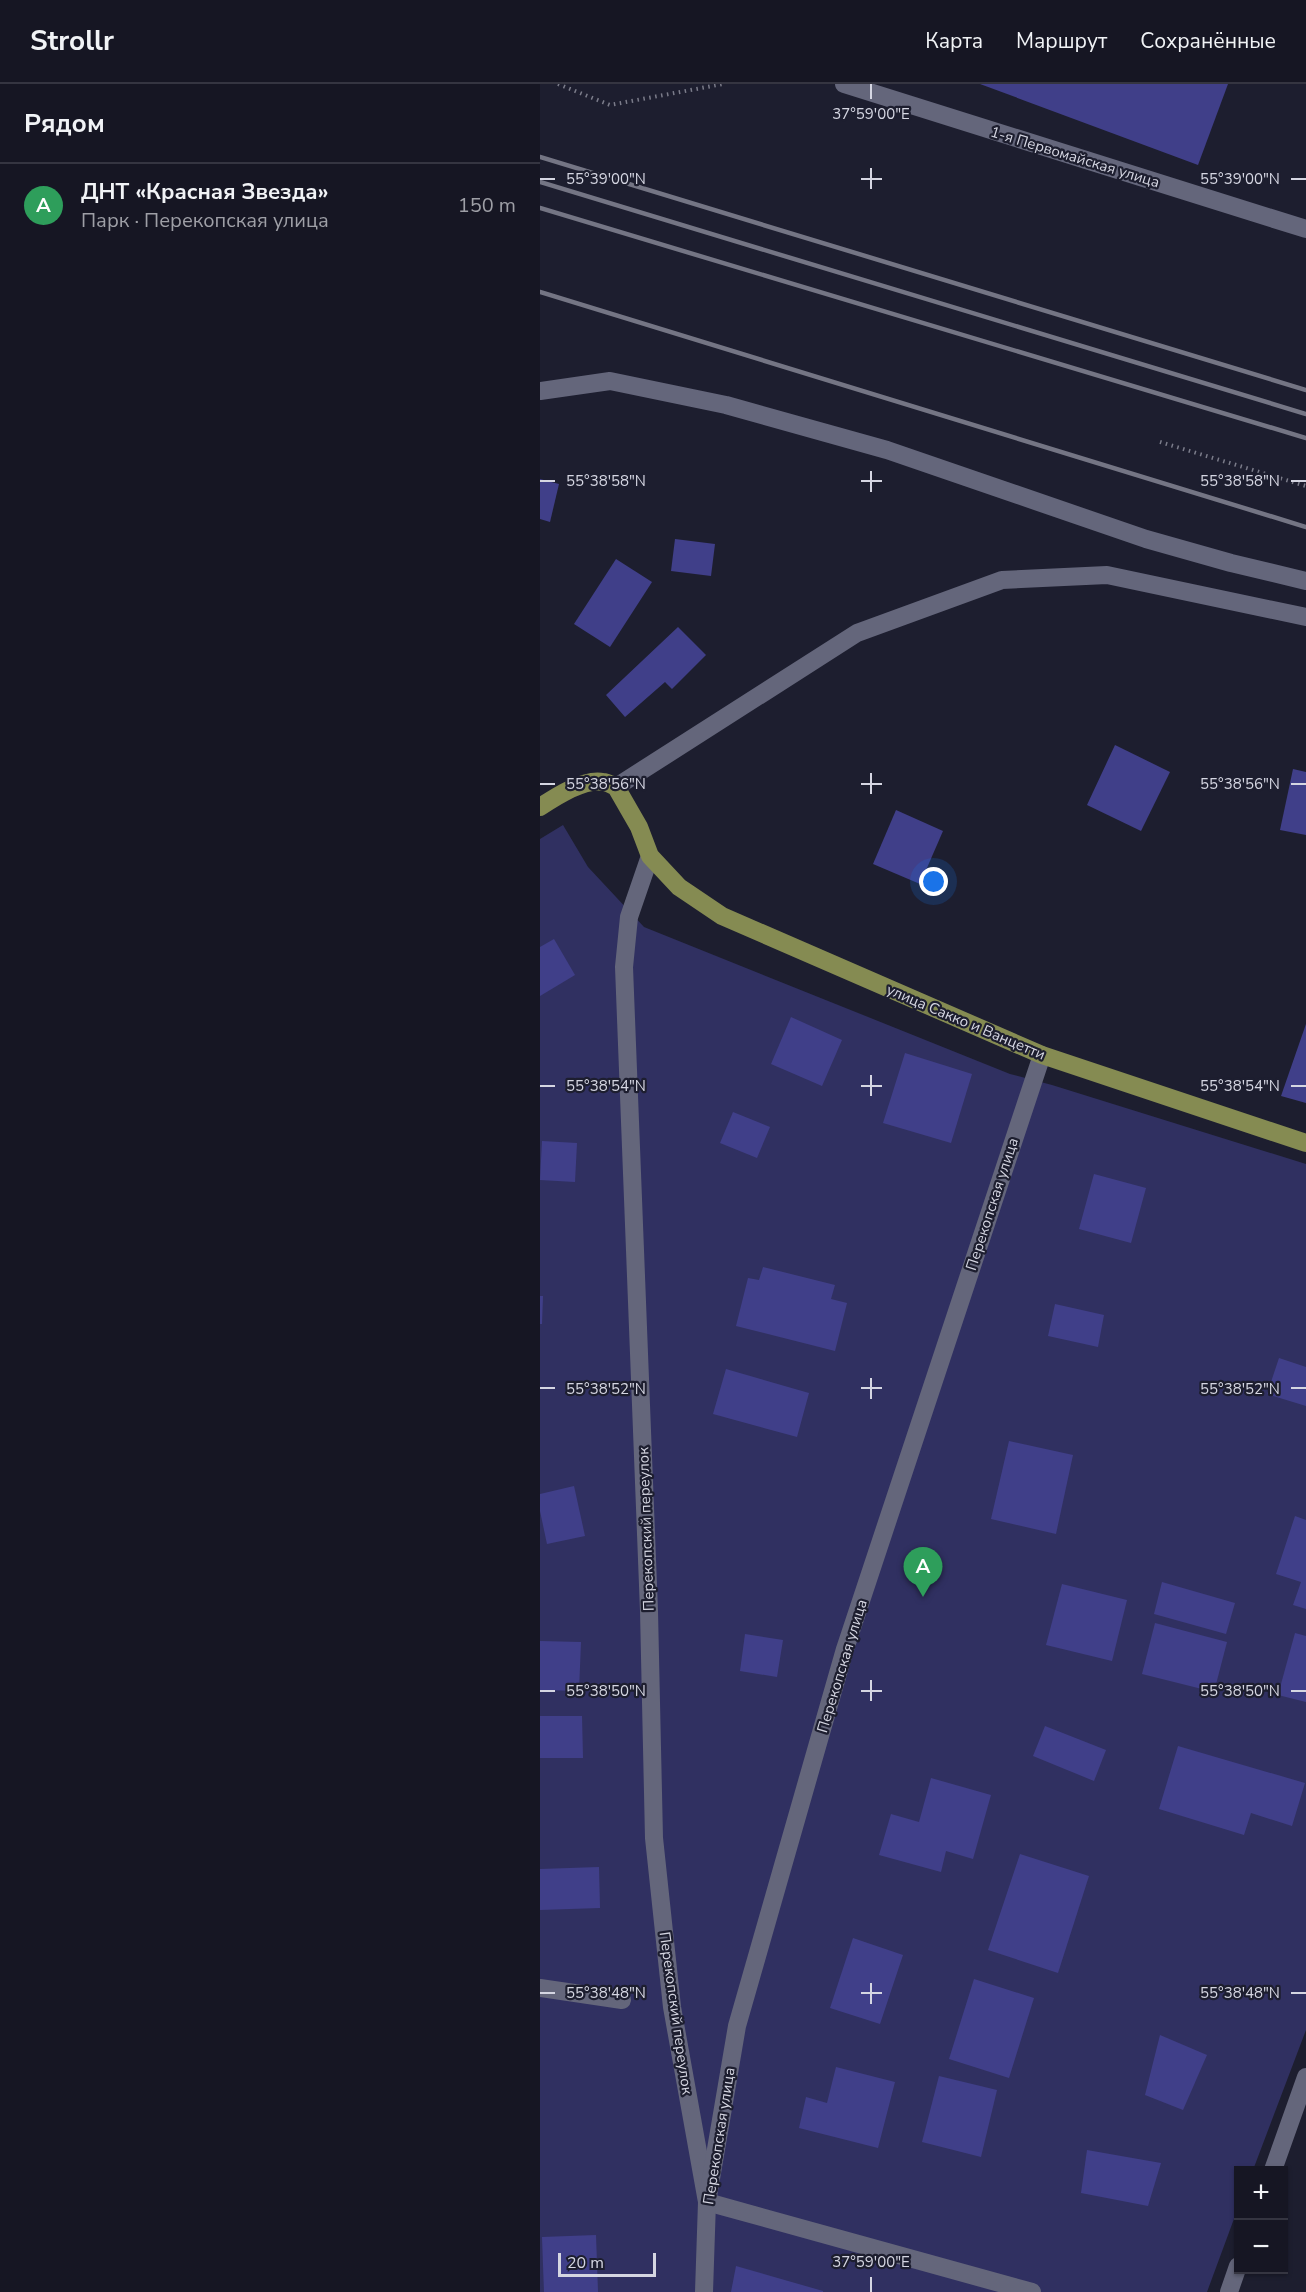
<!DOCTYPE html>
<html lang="ru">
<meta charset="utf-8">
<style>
:root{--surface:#161623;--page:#232330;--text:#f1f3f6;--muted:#9e9fa6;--line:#353541;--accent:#b45309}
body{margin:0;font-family:"Nunito Sans",sans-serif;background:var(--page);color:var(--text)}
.controls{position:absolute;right:18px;bottom:18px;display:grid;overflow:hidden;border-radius:0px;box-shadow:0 2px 4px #0004}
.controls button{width:54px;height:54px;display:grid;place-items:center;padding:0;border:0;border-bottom:2px solid var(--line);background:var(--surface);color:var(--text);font:30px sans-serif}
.scale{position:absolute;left:18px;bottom:15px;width:98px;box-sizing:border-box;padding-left:6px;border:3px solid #d5d6e2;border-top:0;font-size:16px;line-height:21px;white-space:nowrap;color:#d5d6e2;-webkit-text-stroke:4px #1d1e2f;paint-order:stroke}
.you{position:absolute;left:394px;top:798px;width:21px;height:21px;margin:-15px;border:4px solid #fff;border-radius:50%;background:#1a73e8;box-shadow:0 0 0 9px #1a73e833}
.badge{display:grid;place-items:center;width:39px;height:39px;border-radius:50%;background:var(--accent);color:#fff;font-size:20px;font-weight:700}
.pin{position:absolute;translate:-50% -50px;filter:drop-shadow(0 2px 3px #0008)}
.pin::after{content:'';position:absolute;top:32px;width:21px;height:18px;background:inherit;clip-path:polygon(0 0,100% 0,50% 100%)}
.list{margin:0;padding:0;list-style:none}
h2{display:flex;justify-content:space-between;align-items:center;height:78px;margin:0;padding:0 24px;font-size:26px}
h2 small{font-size:20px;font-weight:400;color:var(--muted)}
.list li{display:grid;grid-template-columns:39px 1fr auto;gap:18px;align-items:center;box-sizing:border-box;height:84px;padding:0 24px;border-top:2px solid var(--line)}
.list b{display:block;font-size:22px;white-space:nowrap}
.list p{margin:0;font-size:20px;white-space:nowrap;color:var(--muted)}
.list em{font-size:20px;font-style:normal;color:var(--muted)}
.map{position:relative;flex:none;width:766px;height:2208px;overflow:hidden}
header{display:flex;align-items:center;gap:36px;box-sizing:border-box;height:84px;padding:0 30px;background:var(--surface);border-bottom:2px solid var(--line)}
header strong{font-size:28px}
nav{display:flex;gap:33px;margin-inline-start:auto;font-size:21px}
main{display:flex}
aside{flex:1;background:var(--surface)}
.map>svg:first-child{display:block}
.green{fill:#303061}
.building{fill:#403f89}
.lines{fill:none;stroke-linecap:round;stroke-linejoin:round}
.path{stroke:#7b7c8a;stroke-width:4;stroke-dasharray:1.5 4.5;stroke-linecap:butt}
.minor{stroke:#64667b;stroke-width:18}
.major{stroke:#858b52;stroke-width:18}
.rail{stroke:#747584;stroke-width:4.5}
.ticks{fill:none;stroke:#d5d6e2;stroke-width:2}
.labels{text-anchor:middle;stroke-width:4.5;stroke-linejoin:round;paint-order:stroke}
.street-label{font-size:15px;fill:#d5d6e2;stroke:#1d1e2f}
.ticks-label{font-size:15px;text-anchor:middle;fill:#d5d6e2;stroke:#1d1e2f;stroke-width:4.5;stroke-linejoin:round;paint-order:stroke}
</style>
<header>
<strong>Strollr</strong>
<nav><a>Карта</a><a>Маршрут</a><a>Сохранённые</a></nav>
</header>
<main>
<aside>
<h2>Рядом<small></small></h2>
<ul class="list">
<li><span class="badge" style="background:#2e9e5b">A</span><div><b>ДНТ «Красная Звезда»</b><p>Парк · Перекопская улица</p></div><em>150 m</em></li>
</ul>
</aside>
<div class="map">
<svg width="766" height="2208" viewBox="0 0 766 2208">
<rect width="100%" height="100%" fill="#1d1e2f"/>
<path class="green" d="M23,741L48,783L104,843L470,990L512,1001L766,1080V1946L713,2086H698V2124L667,2208H0V755Z"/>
<g class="building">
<path d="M440,0H688L658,81Z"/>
<path d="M0,395L19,400L10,438L0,435Z"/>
<path d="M135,455L175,460L171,492L131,487Z"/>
<path d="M76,475L112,498L70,563L34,540Z"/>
<path d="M138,543L166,571L132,605L125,598L85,633L66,611Z"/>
<path d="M575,661L630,688L601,747L547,721Z"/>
<path d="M753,685L766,688V751L740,746Z"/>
<path d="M356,726L403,747L380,800L333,780Z"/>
<path d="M14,855L35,891L0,912V863Z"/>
<path d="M251,933L302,956L282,1002L231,980Z"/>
<path d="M766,940V1019L741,1012Z"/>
<path d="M365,969L432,990L411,1059L343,1039Z"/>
<path d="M193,1028L230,1043L217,1074L180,1059Z"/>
<path d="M2,1057L37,1059L35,1098L0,1096Z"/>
<path d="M554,1090L606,1104L591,1159L539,1145Z"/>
<path d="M223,1183L295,1201L291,1215L307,1219L295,1267L196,1242L208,1194L219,1196Z"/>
<path d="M0,1212H3L2,1240H0Z"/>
<path d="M515,1220L564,1231L558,1263L508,1252Z"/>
<path d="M739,1274L766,1283V1322L727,1310Z"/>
<path d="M186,1285L269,1309L257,1353L173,1330Z"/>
<path d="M469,1357L533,1371L516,1450L451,1435Z"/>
<path d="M34,1402L45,1452L7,1460L0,1427V1410Z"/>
<path d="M755,1432L766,1436V1525L753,1521L761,1498L736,1490Z"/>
<path d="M622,1498L695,1519L686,1550L614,1530Z"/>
<path d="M522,1500L587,1516L572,1577L506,1561Z"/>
<path d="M615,1539L687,1558L674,1608L602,1590Z"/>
<path d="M755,1549L766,1552V1618L738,1611Z"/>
<path d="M205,1550L243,1556L237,1593L200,1587Z"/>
<path d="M0,1557L41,1558L39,1607L0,1606Z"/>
<path d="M0,1632H42L43,1674H0Z"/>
<path d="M505,1642L566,1666L554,1697L493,1672Z"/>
<path d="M638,1662L765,1699L752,1742L711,1729L704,1751L619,1725Z"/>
<path d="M391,1694L451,1711L433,1775L406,1767L401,1788L339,1771L351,1730L379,1738Z"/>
<path d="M480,1770L549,1792L518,1889L448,1866Z"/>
<path d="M59,1783L60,1824L0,1826V1785Z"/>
<path d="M313,1854L363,1871L340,1940L290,1924Z"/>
<path d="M434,1895L494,1914L469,1994L409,1975Z"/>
<path d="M620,1951L667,1971L643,2026L605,2011Z"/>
<path d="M296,1983L355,1998L338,2064L259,2044L266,2013L287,2019Z"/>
<path d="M399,1992L457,2006L441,2073L382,2058Z"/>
<path d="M547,2066L621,2079L608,2122L541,2109Z"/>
<path d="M56,2151L58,2208H4L2,2153Z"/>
<path d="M196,2182L283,2207V2208H191Z"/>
</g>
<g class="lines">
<g class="path">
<path d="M18,0L70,21L183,0"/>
<path d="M620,358L766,402"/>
</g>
<g class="minor">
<path d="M304,0L766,145"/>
<path d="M0,307L70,297L186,321L347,366L606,455L691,479L766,497"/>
<path d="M76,703L317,549L462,496L567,491L766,533"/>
<path d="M110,772L89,833L84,883L109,1527L114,1754L132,1923L167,2118"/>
<path d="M0,1904L82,1916"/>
<path d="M733,2086L766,1993"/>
<path d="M167,2118L492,2208"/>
<path d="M164,2208L167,2118L197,1942L305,1565L502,971"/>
<path d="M689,2208L698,2182"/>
</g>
<path class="major" d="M0,723C15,713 44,694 63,698C67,698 72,701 76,703L99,743L110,772L139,803L182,832L502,971L766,1059"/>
<g class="rail">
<path d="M0,73L766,306"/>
<path d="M0,98L766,330"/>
<path d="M0,124L766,354"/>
<path d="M0,208L766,443"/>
</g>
</g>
<path class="ticks" d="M331,0V15M331,84V105M0,95H15M321,95H342M751,95H766M331,387V408M0,397H15M321,397H342M751,397H766M331,689V710M0,700H15M321,700H342M751,700H766M331,991V1012M0,1002H15M321,1002H342M751,1002H766M331,1294V1315M0,1304H15M321,1304H342M751,1304H766M331,1596V1617M0,1607H15M321,1607H342M751,1607H766M331,1899V1920M0,1909H15M321,1909H342M751,1909H766M331,2193V2208"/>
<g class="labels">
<g class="street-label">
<text transform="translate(535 73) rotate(17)" y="5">1-я Первомайская улица</text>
<text transform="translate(426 938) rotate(23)" y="5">улица Сакко и Ванцетти</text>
<text transform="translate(452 1120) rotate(-72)" y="5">Перекопская улица</text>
<text transform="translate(106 1445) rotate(-92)" y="5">Перекопский переулок</text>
<text transform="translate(302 1582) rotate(-73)" y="5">Перекопская улица</text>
<text transform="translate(136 1929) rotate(82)" y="5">Перекопский переулок</text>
<text transform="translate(179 2052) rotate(-81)" y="5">Перекопская улица</text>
</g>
</g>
<g class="ticks-label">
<text x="331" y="35">37°59'00"E</text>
<text x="66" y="100">55°39'00"N</text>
<text x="700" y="100">55°39'00"N</text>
<text x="66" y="402">55°38'58"N</text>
<text x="700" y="402">55°38'58"N</text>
<text x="66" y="705">55°38'56"N</text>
<text x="700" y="705">55°38'56"N</text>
<text x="66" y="1007">55°38'54"N</text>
<text x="700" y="1007">55°38'54"N</text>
<text x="66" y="1310">55°38'52"N</text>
<text x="700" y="1310">55°38'52"N</text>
<text x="66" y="1612">55°38'50"N</text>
<text x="700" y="1612">55°38'50"N</text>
<text x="66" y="1914">55°38'48"N</text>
<text x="700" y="1914">55°38'48"N</text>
<text x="331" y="2183">37°59'00"E</text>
</g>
</svg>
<div class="controls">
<button>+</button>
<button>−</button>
</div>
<div class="scale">20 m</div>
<div class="you"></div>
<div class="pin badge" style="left:383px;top:1513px;background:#2e9e5b">A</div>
</div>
</main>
